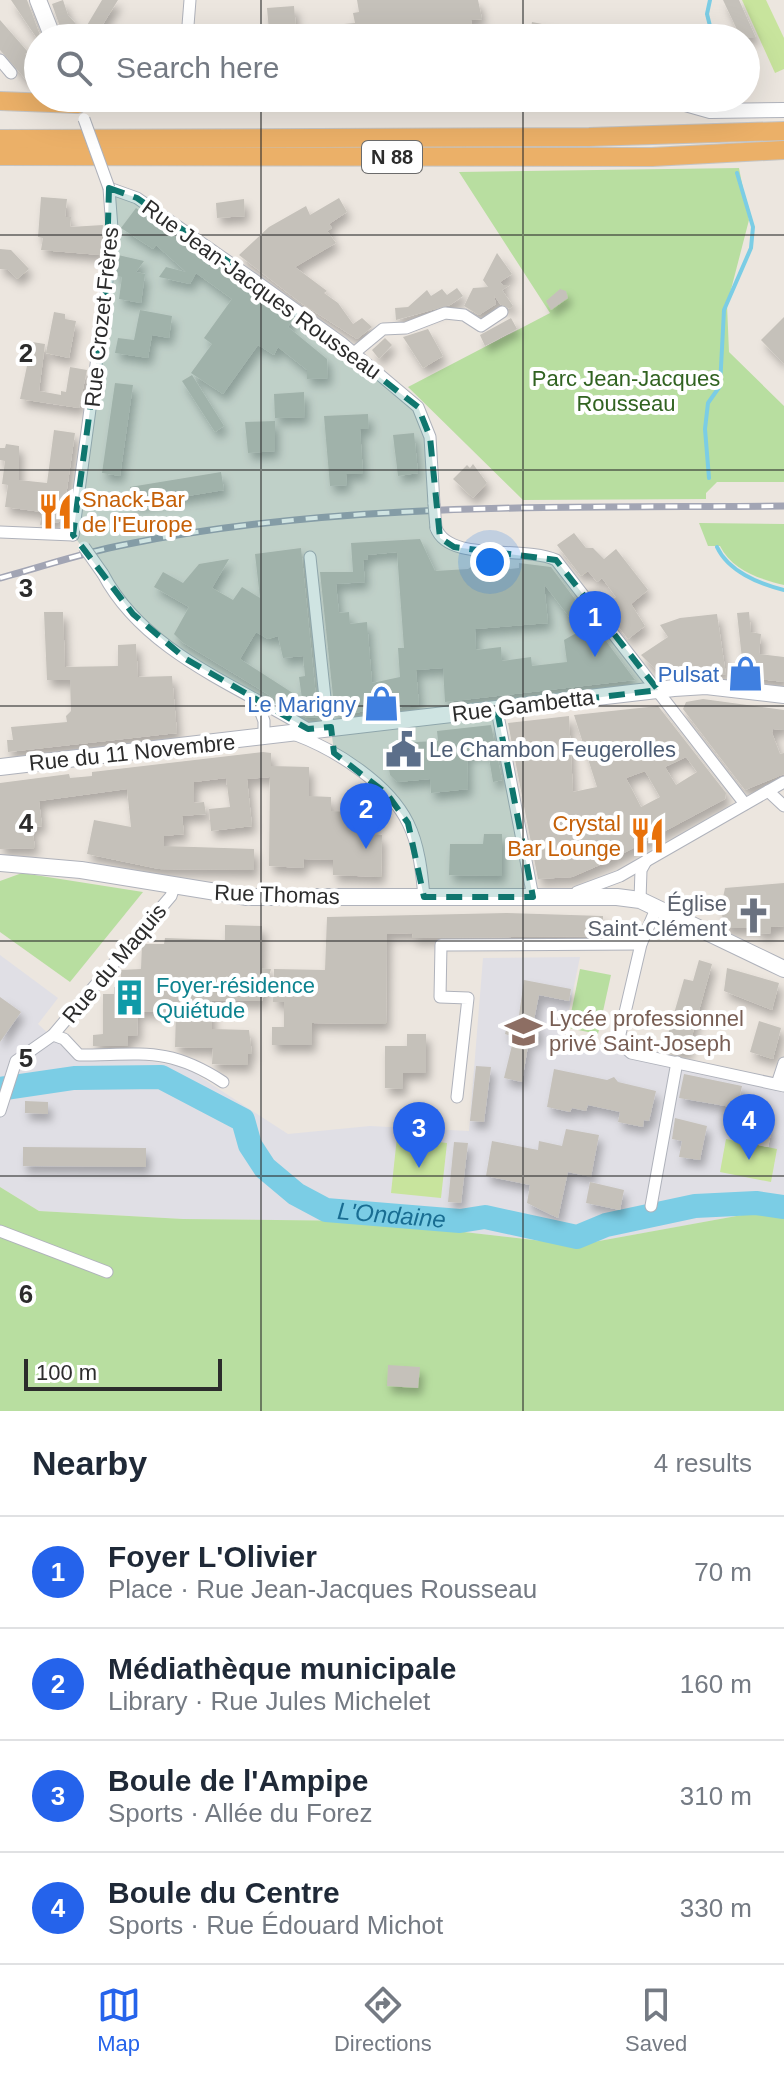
<!DOCTYPE html>
<meta charset="utf-8">
<style>
:root{--surface:#fff;--page:#f6f6f7;--text:#1f2937;--muted:#747a83;--line:#e0e1e3;--accent:#2563eb}
body{margin:0;font-family:Arial,sans-serif;background:var(--page);color:var(--text)}
.scale{position:absolute;left:24px;bottom:20px;width:198px;box-sizing:border-box;padding-left:8px;border:4px solid #2c2c2c;border-top:0;font-size:22px;line-height:28px;white-space:nowrap;color:#2c2c2c;-webkit-text-stroke:6px #fff;paint-order:stroke}
.you{position:absolute;left:490px;top:562px;width:28px;height:28px;margin:-20px;border:6px solid #fff;border-radius:50%;background:#1a73e8;box-shadow:0 0 0 12px #1a73e833}
.badge{display:grid;place-items:center;width:52px;height:52px;border-radius:50%;background:var(--accent);color:#fff;font-size:26px;font-weight:700}
.pin{position:absolute;translate:-50% -66px;filter:drop-shadow(0 2px 4px #0008)}
.pin::after{content:'';position:absolute;top:42px;width:28px;height:24px;background:inherit;clip-path:polygon(0 0,100% 0,50% 100%)}
.list{margin:0;padding:0;list-style:none}
h2{display:flex;justify-content:space-between;align-items:center;height:104px;margin:0;padding:0 32px;font-size:34px}
h2 small{font-size:26px;font-weight:400;color:var(--muted)}
.list li{display:grid;grid-template-columns:52px 1fr auto;gap:24px;align-items:center;box-sizing:border-box;height:112px;padding:0 32px;border-top:2px solid var(--line)}
.list b{display:block;font-size:30px;white-space:nowrap}
.list p{margin:0;font-size:26px;white-space:nowrap;color:var(--muted)}
.list em{font-size:26px;font-style:normal;color:var(--muted)}
.icon{flex:none;width:44px;height:44px;fill:none;stroke:currentColor;stroke-width:2;stroke-linecap:round;stroke-linejoin:round}
.map{position:relative;flex:none;width:784px;height:1411px;overflow:hidden}
.search{position:absolute;background:var(--surface);box-shadow:0 8px 32px #0002;left:24px;right:24px;top:24px;height:88px;display:flex;align-items:center;gap:20px;box-sizing:border-box;padding:0 28px;border-radius:44px;color:var(--muted);font-size:30px}
.sheet{height:552px;background:var(--surface)}
nav{display:flex;justify-content:space-around;align-items:center;box-sizing:border-box;height:112px;border-top:2px solid var(--line);background:var(--surface);font-size:22px;color:var(--muted)}
nav a{display:grid;justify-items:center;gap:4px}
nav .on{color:var(--accent)}
.map>svg:first-child{display:block}
.industrial{fill:#e0dfe5}
.green{fill:#b8dea0}
.pitch{fill:#c8e49d}
.lines{fill:none;stroke-linecap:round;stroke-linejoin:round}
.stream{stroke:#7bcde5;stroke-width:4}
.river{stroke:#7bcde5;stroke-width:24}
.building{fill:#c5c1ba;fill-rule:evenodd;filter:url(#shadow)}
.minor-casing{stroke:#afb2bb;stroke-width:13}
.tertiary-casing{stroke:#afb2bb;stroke-width:16}
.secondary-casing{stroke:#afb2bb;stroke-width:18}
.trunk-casing{stroke:#c4c4c4;stroke-width:20}
.minor{stroke:#fff;stroke-width:11}
.tertiary{stroke:#fff;stroke-width:14}
.secondary{stroke:#fff;stroke-width:16}
.trunk{stroke:#ebb068;stroke-width:18}
.rail-casing{stroke:#a2a5b4;stroke-width:7}
.rail{stroke:#fff;stroke-width:4;stroke-dasharray:12;stroke-linecap:butt}
.minor-bridge-casing{stroke:#afb2bb;stroke-width:13;stroke-linecap:butt}
.minor-bridge{stroke:#fff;stroke-width:11}
.marked{fill:#0f766e;fill-opacity:0.2;stroke:#0f766e;stroke-width:6;stroke-dasharray:16 10;stroke-linejoin:round}
.grid{fill:none;stroke:#2c2c2c;stroke-width:2;stroke-opacity:0.55}
.labels{text-anchor:middle;stroke-width:8;stroke-linejoin:round;paint-order:stroke}
.shield{fill:#fff;stroke:#6b6b6b;stroke-width:2}
.shield-label{font-size:20px;font-weight:bold;fill:#2c2c2c}
.street-label{font-size:22px;fill:#2c2c2c;stroke:#fff}
.park-label{font-size:22px;fill:#316321;stroke:#fff}
.food-label{font-size:22px;fill:#c56008;stroke:#fff;text-anchor:start}
.shop-label{font-size:22px;fill:#366cbe;stroke:#fff;text-anchor:end}
.service-label{font-size:22px;fill:#4e5e75;stroke:#fff;text-anchor:start}
.worship-label{font-size:22px;fill:#5b616d;stroke:#fff;text-anchor:end}
.culture-label{font-size:22px;fill:#0d838f;stroke:#fff;text-anchor:start}
.education-label{font-size:22px;fill:#785e54;stroke:#fff;text-anchor:start}
.water-label{font-size:24px;font-style:italic;fill:#196d92;stroke:#fff}
.grid-label{font-size:26px;text-anchor:middle;font-weight:bold;fill:#2c2c2c;stroke:#fff;stroke-width:8;stroke-linejoin:round;paint-order:stroke}
</style>
<div class="map">
<svg width="784" height="1411" viewBox="0 0 784 1411">
<defs>
<filter id="shadow"><feDropShadow dx="4" dy="7" stdDeviation="4" flood-color="#0004"/></filter>
</defs>
<rect width="100%" height="100%" fill="#ece6df"/>
<path class="industrial" d="M0,955L58,998L38,1024L75,1058L141,1060L185,1067L288,1134L370,1126L469,1131L483,958L580,957L563,1040L784,1084V1216L764,1211L577,1245L367,1221L183,1219L39,1211L0,1187Z"/>
<g class="green">
<path d="M739,168L749,220L727,305L729,352L784,406V482H717L706,493V499L523,500L408,387L550,313L459,172Z"/>
<path d="M699,523L784,524V585C759,579 732,570 720,546H708Z"/>
<path d="M22,873L143,892L70,982L0,932V881Z"/>
<path d="M580,969L611,975L598,1034L568,1028Z"/>
<path d="M0,1187L39,1211L183,1219L367,1221L577,1245L764,1211L784,1216V1411H0Z"/>
</g>
<g class="pitch">
<path d="M742,0H766L784,38V69L775,73Z"/>
<path d="M397,1137L447,1143L441,1198L391,1193Z"/>
<path d="M726,1139L777,1149L771,1182L720,1172Z"/>
</g>
<g class="lines">
<g class="stream">
<path d="M710,0L707,14L713,38"/>
<path d="M709,478L705,429L708,403L720,386L724,310L751,248L753,227L737,173"/>
<path d="M717,547C728,571 759,584 784,590"/>
</g>
<path class="river" id="s1" d="M0,1089L74,1078L161,1077L243,1120L250,1145L265,1168L296,1194L326,1210L460,1221L485,1217L577,1237L606,1225L695,1206L756,1203L784,1207"/>
</g>
<g class="building">
<path d="M11,0H27L41,38L38,40Z"/>
<path d="M63,0L68,15L83,32L102,0H118L100,29L111,38H64L52,4Z"/>
<path d="M357,0H478L482,19L471,20L473,32L435,38H346L344,24L355,23L353,13L359,12Z"/>
<path d="M723,0H739L756,38H741Z"/>
<path d="M294,6L296,29L269,31L267,8Z"/>
<path d="M0,20L28,52L25,54L38,69L28,82L0,50Z"/>
<path d="M532,22L588,33L587,38H529Z"/>
<path d="M41,197L67,199L65,217H71L70,227L103,225L100,255L41,250L43,238L38,237Z"/>
<path d="M339,198L347,212L329,224L332,228L327,231L336,243L295,267L327,291L324,293L338,303L353,324L362,318L372,327L357,339L301,303L239,255L269,227L306,206L310,215Z"/>
<path d="M244,199L245,216L217,218L216,203Z"/>
<path d="M136,208L293,318L288,327L327,359L328,378L307,379V370L278,347L274,355L258,345L223,394L191,373L212,344L204,338L232,299L196,273L190,284L159,277L166,267L186,272L156,245L153,249L121,228Z"/>
<path d="M0,249L11,250L29,269L17,279L8,270L0,269Z"/>
<path d="M497,253L512,274L500,282L503,285H510L502,290L513,306L510,309L500,304L494,295L496,304L479,315L464,306L473,288L488,287L483,280Z"/>
<path d="M118,255L144,261L136,272L145,274L141,303L119,299L122,277L116,276Z"/>
<path d="M457,288L463,296L450,305L396,320L395,308L408,307L427,290L431,296L442,289L447,295Z"/>
<path d="M560,289L566,291L568,298L551,310L546,301Z"/>
<path d="M140,310L172,316L169,338L152,335L148,358L115,353L118,338L134,340Z"/>
<path d="M54,312L65,314V319L76,321L69,358L46,353Z"/>
<path d="M784,317V364L761,340Z"/>
<path d="M511,318L517,329L485,346L480,335Z"/>
<path d="M428,329L443,356L423,368L403,337Z"/>
<path d="M385,338L392,345L379,359L372,350Z"/>
<path d="M32,342L45,344L39,391L61,395V391L66,392L70,367L87,370L79,408L20,399Z"/>
<path d="M192,375L224,426L215,432L182,381Z"/>
<path d="M115,383L133,385L120,476L102,473Z"/>
<path d="M304,392L305,417L275,418L274,394Z"/>
<path d="M368,414L369,429H360L363,474H346L347,485L330,486L324,416Z"/>
<path d="M275,421V451L248,453L245,422Z"/>
<path d="M54,430L75,433L67,489L59,522L40,525L42,512L5,507L8,485L2,484L5,461L0,460V448H5L6,444L19,446V480L47,483Z"/>
<path d="M414,433L418,473L398,476L393,435Z"/>
<path d="M473,464L487,483L473,498L453,479L467,465L470,468Z"/>
<path d="M221,472L224,490L133,505L130,487Z"/>
<path d="M574,533L586,548H593L604,559L616,549L648,590L631,604L645,626L628,639L612,618L620,612L611,601L616,597L602,578L597,582L588,571L581,576L557,545Z"/>
<path d="M420,539L435,571L468,569L475,564L489,563L490,571L519,568V563L551,567L635,680L445,702L443,668L416,670L419,705L335,715L320,572H353L351,543ZM397,552L404,648H398L400,677L372,683L367,622L350,624L349,612L339,613L336,584L365,582L363,560L368,559L367,555ZM544,584L580,631L564,640L567,662L532,666L531,657L502,661L501,647L476,650L475,629L548,623Z"/>
<path d="M301,548L318,717L307,718L182,642L174,634L189,607L154,587L163,572L183,583L199,564L229,559L212,588L233,600L242,587L260,598L255,554ZM256,632L268,639L278,636L283,658L303,656L305,676L299,677L302,699L240,659Z"/>
<path d="M44,612H63L65,667L118,666V645L136,644L138,677L172,676L177,733L8,752L7,740H13L11,727L67,722L66,716L71,711L70,680H47Z"/>
<path d="M749,612L751,632L761,634L759,654L784,657V682L744,677L737,613Z"/>
<path d="M717,614L726,675L708,672L662,676L641,655L668,637L660,625L680,618Z"/>
<path d="M703,699L784,710V730L773,729L772,733L780,754L784,753V774L745,790L683,709L686,702Z"/>
<path d="M658,706L726,793L725,799L609,861L572,877L538,879L508,723L569,716L573,792L597,787L574,715ZM686,757L697,772L676,785L665,767ZM645,771L660,797L641,807L626,778Z"/>
<path d="M491,725L502,780L493,782L488,752L467,754L468,789L431,793L430,779L397,782L390,775L386,750L393,743L438,741L437,731Z"/>
<path d="M263,752L271,753V766L309,767V796L331,797V811L366,813L365,824H374V834L382,835L381,877L333,875V860L304,859L303,868L269,866L270,777L247,779L252,826L211,831L209,809L230,807L226,778L194,782V803L204,802L206,814L182,816L184,834L164,836V846L254,849V870L159,869L87,854L94,820L131,827L127,789L39,801L42,826L32,827L35,848L0,849V783L69,774L70,778L92,776V772Z"/>
<path d="M484,834H502V876L449,875L450,844H483Z"/>
<path d="M784,883V926L771,927V933L759,934L758,928H724L721,907L725,888Z"/>
<path d="M507,913L603,916V936L412,938L413,933L387,934L386,1024L312,1023V1045H272V1027H284V1002H273L274,969L325,970L327,917Z"/>
<path d="M225,925L262,926L261,968L271,969L262,1001H212V1029L249,1030L252,1054H248V1065L212,1064L213,1048L175,1047L176,1011L138,1012L137,1036H128V1046H93V1035L103,1034V994H114V987H121V970L141,969L142,944H164L165,938L225,940Z"/>
<path d="M699,960L712,964L687,1054L664,1048L684,979L693,981Z"/>
<path d="M727,968L779,983L772,1010L724,991Z"/>
<path d="M524,980L571,989L569,1001L539,995L533,1025L540,1026L537,1042L529,1040L522,1082L504,1078L514,1037L505,1034L508,1021L518,1022Z"/>
<path d="M0,997L21,1012L0,1042Z"/>
<path d="M759,1021L781,1028L773,1059L750,1052Z"/>
<path d="M407,1034H426V1073H403V1089L385,1088V1046H407Z"/>
<path d="M476,1066L491,1067L484,1122L470,1121Z"/>
<path d="M554,1069L607,1080L614,1077L618,1082L656,1091L649,1121L644,1120L643,1127L618,1122L620,1112L588,1105L586,1111L572,1108L570,1112L547,1107Z"/>
<path d="M684,1074L742,1086L737,1108L679,1098Z"/>
<path d="M25,1101L48,1102V1114L25,1113Z"/>
<path d="M739,1111L759,1115L757,1126L772,1129L768,1147L733,1139Z"/>
<path d="M675,1118L707,1126L700,1160L679,1157L682,1141L672,1139Z"/>
<path d="M566,1129L599,1135L591,1177L568,1172L558,1218L527,1203L530,1185L486,1176L492,1141L538,1150L539,1141L562,1146Z"/>
<path d="M454,1142L468,1143L461,1203L448,1202Z"/>
<path d="M23,1147L146,1148V1167L23,1166Z"/>
<path d="M590,1182L624,1190L620,1210L586,1203Z"/>
<path d="M388,1365L420,1367L418,1388L387,1386Z"/>
</g>
<g class="lines">
<defs>
<g id="minor">
<path d="M187,38L190,0"/>
<path d="M0,60L11,73"/>
<path d="M354,353L383,329L406,328L445,313L464,315L481,326L502,312"/>
<path d="M436,528C449,563 523,545 556,560L745,804"/>
<path d="M0,532L73,535"/>
<path d="M73,535L106,291L112,229L109,188L137,198L249,276L342,343L418,407L430,437L434,504"/>
<path d="M310,557L328,726"/>
<path d="M103,574C144,652 238,686 308,729"/>
<path d="M257,702L264,721V738"/>
<path d="M497,710L533,897"/>
<path d="M296,735C336,750 389,784 408,823C419,845 422,873 424,897"/>
<path d="M768,791L784,806"/>
<path d="M577,892L620,876L784,782"/>
<path d="M640,900L641,870L646,861"/>
<path d="M656,909L641,944L620,1034L621,1044L631,1053L784,1086"/>
<path d="M53,1035L64,1039L79,1055C142,1055 168,1046 223,1082"/>
<path d="M777,1084L784,1063"/>
<path d="M457,1097L468,998L440,997L441,945L641,944"/>
<path d="M0,1111L16,1061L53,1035L171,896L174,887"/>
<path d="M651,1206L677,1062"/>
<path d="M0,1231L107,1272"/>
</g>
<g id="tertiary">
<path d="M178,98H181"/>
<path d="M664,98L710,111L784,110"/>
<path d="M78,104L116,98"/>
</g>
<g id="secondary">
<path d="M38,0L53,38"/>
<path d="M0,767L674,688L706,686L784,695"/>
<path d="M0,863L81,870L247,897H617L640,900L784,969"/>
</g>
<g id="trunk">
<path d="M0,101L78,104"/>
<path d="M0,139L589,137L784,131"/>
<path d="M0,156L652,157L784,150"/>
</g>
</defs>
<use href="#minor" class="minor-casing"/>
<use href="#tertiary" class="tertiary-casing"/>
<use href="#secondary" class="secondary-casing"/>
<use href="#trunk" class="trunk-casing"/>
<use href="#minor" class="minor"/>
<use href="#tertiary" class="tertiary"/>
<use href="#secondary" class="secondary"/>
<use href="#trunk" class="trunk"/>
<defs>
<path id="rail" d="M0,578C41,567 82,553 123,545C340,501 564,508 784,506"/>
</defs>
<use href="#rail" class="rail-casing"/>
<use href="#rail" class="rail"/>
<defs>
<g id="minor-bridge">
<path d="M84,119L109,188"/>
<path d="M434,504L436,528"/>
<path d="M84,547L103,574"/>
</g>
</defs>
<use href="#minor-bridge" class="minor-bridge-casing"/>
<use href="#minor-bridge" class="minor-bridge"/>
</g>
<path class="marked" d="M109,188L137,198L249,276L418,407L430,437L440,538L454,547L556,560L658,690L497,710L533,897H424L408,823L387,794L334,753L331,727L308,729L186,659L133,614L73,535L106,291Z"/>
<path class="grid" d="M261,0V38M523,0V38M261,98V1411M523,98V1411M0,235H784M0,470H784M0,706H784M0,941H784M0,1176H784"/>
<defs>
<symbol id="restaurant-bare" viewBox="-9 -9 18 18"><path d="M-5-6h1v4h1v-4h1v4h1v-4h1v5L-1.5 .5V6h-2V.5L-5-1ZM5-6V6H3V1.5H1.5Q1.5-4 5-6Z" fill="#e8710a" stroke="#fff" stroke-width="2.5" paint-order="stroke"/></symbol>
<symbol id="shop-bare" viewBox="-9 -9 18 18"><path d="M-5-2.5h2.3a2.7 3.5 0 0 1 5.4 0H5L5.5 6h-11ZM-1.5-2.5h3a1.5 2.3 0 0 0-3 0Z" fill="#3f7fe0" stroke="#fff" stroke-width="2.5" paint-order="stroke"/></symbol>
<symbol id="civic-bare" viewBox="-9 -9 18 18"><path d="M-.6-6.5H3V-4.5H.6V-3L4-1V1h2V6H-6V1h2V-1L-.6-3ZM-1.2 2.5V6h2.4V2.5Z" fill="#5c6f8a" stroke="#fff" stroke-width="2.5" paint-order="stroke"/></symbol>
<symbol id="church-bare" viewBox="-9 -9 18 18"><path d="M-1.2-6h2.4v3.5h3.3v2.4h-3.3V6h-2.4V-.1h-3.3v-2.4h3.3Z" fill="#6b7280" stroke="#fff" stroke-width="2.5" paint-order="stroke"/></symbol>
<symbol id="building-bare" viewBox="-9 -9 18 18"><path d="M-4-6H4V6H1V3H-1V6H-4ZM-2.5-4.3h1.7v1.8h-1.7ZM.8-4.3h1.7v1.8H.8ZM-2.5-1h1.7V.8h-1.7ZM.8-1h1.7V.8H.8Z" fill="#0f9aa8" stroke="#fff" stroke-width="2.5" paint-order="stroke"/></symbol>
<symbol id="school-bare" viewBox="-9 -9 18 18"><path d="M0-5L7-2L0 1L-7-2ZM-4 1L0 2.5L4 1V4Q0 6-4 4Z" fill="#8d6e63" stroke="#fff" stroke-width="2.5" paint-order="stroke"/></symbol>
</defs>
<g fill-rule="evenodd">
<use href="#restaurant-bare" x="30" y="486" width="51" height="51"/>
<use href="#shop-bare" x="720" y="648" width="51" height="51"/>
<use href="#shop-bare" x="356" y="678" width="51" height="51"/>
<use href="#civic-bare" x="378" y="724" width="51" height="51"/>
<use href="#restaurant-bare" x="622" y="810" width="51" height="51"/>
<use href="#church-bare" x="728" y="890" width="51" height="51"/>
<use href="#building-bare" x="104" y="972" width="51" height="51"/>
<use href="#school-bare" x="498" y="1006" width="51" height="51"/>
</g>
<g class="labels">
<rect class="shield" x="362" y="141" width="60" height="32" rx="6"/>
<g class="shield-label">
<text x="392" y="164">N 88</text>
</g>
<g class="street-label">
<text transform="translate(262 289) rotate(36)" y="8">Rue Jean-Jacques Rousseau</text>
<text transform="translate(101 317) rotate(-84)" y="8">Rue Crozet Frères</text>
<text transform="translate(523 705) rotate(-7)" y="8">Rue Gambetta</text>
<text transform="translate(132 752) rotate(-6)" y="8">Rue du 11 Novembre</text>
<text transform="translate(277 894) rotate(2)" y="8">Rue Thomas</text>
<text transform="translate(114 963) rotate(-50)" y="8">Rue du Maquis</text>
</g>
<g class="park-label">
<text x="626" y="386">Parc Jean-Jacques<tspan x="626" dy="25">Rousseau</tspan></text>
</g>
<g class="food-label">
<text x="82" y="507">Snack-Bar<tspan x="82" dy="25">de l'Europe</tspan></text>
<text x="621" y="831" text-anchor="end">Crystal<tspan x="621" dy="25">Bar Lounge</tspan></text>
</g>
<g class="shop-label">
<text x="719" y="682">Pulsat</text>
<text x="356" y="712">Le Marigny</text>
</g>
<g class="service-label">
<text x="429" y="757">Le Chambon Feugerolles</text>
</g>
<g class="worship-label">
<text x="727" y="911">Église<tspan x="727" dy="25">Saint-Clément</tspan></text>
</g>
<g class="culture-label">
<text x="156" y="993">Foyer-résidence<tspan x="156" dy="25">Quiétude</tspan></text>
</g>
<g class="education-label">
<text x="549" y="1026">Lycée professionnel<tspan x="549" dy="25">privé Saint-Joseph</tspan></text>
</g>
<g class="water-label">
<text dy="8" stroke="none"><textPath href="#s1" startOffset="448">L'Ondaine</textPath></text>
</g>
</g>
<g class="grid-label">
<text x="26" y="362">2</text>
<text x="26" y="597">3</text>
<text x="26" y="832">4</text>
<text x="26" y="1067">5</text>
<text x="26" y="1303">6</text>
</g>
</svg>
<div class="scale">100 m</div>
<div class="you"></div>
<div class="pin badge" style="left:595px;top:657px">1</div>
<div class="pin badge" style="left:366px;top:849px">2</div>
<div class="pin badge" style="left:419px;top:1168px">3</div>
<div class="pin badge" style="left:749px;top:1160px">4</div>
<div class="search"><svg class="icon" aria-label="search" viewBox="0 0 24 24"><circle cx="10" cy="10" r="6"/><path d="M15 15l6 6"/></svg>Search here</div>
</div>
<section class="sheet">
<h2>Nearby<small>4 results</small></h2>
<ul class="list">
<li><span class="badge">1</span><div><b>Foyer L'Olivier</b><p>Place · Rue Jean-Jacques Rousseau</p></div><em>70 m</em></li>
<li><span class="badge">2</span><div><b>Médiathèque municipale</b><p>Library · Rue Jules Michelet</p></div><em>160 m</em></li>
<li><span class="badge">3</span><div><b>Boule de l'Ampipe</b><p>Sports · Allée du Forez</p></div><em>310 m</em></li>
<li><span class="badge">4</span><div><b>Boule du Centre</b><p>Sports · Rue Édouard Michot</p></div><em>330 m</em></li>
</ul>
</section>
<nav>
<a class="on"><svg class="icon" aria-label="map" viewBox="0 0 24 24"><path d="M3 6l6-2 6 2 6-2v14l-6 2-6-2-6 2zM9 4v14M15 6v14"/></svg>Map</a>
<a><svg class="icon" aria-label="directions" viewBox="0 0 24 24"><path d="M12 3l9 9-9 9-9-9zM9 14v-3h6M13 9l2 2-2 2"/></svg>Directions</a>
<a><svg class="icon" aria-label="saved" viewBox="0 0 24 24"><path d="M7 4h10v16l-5-4-5 4z"/></svg>Saved</a>
</nav>
